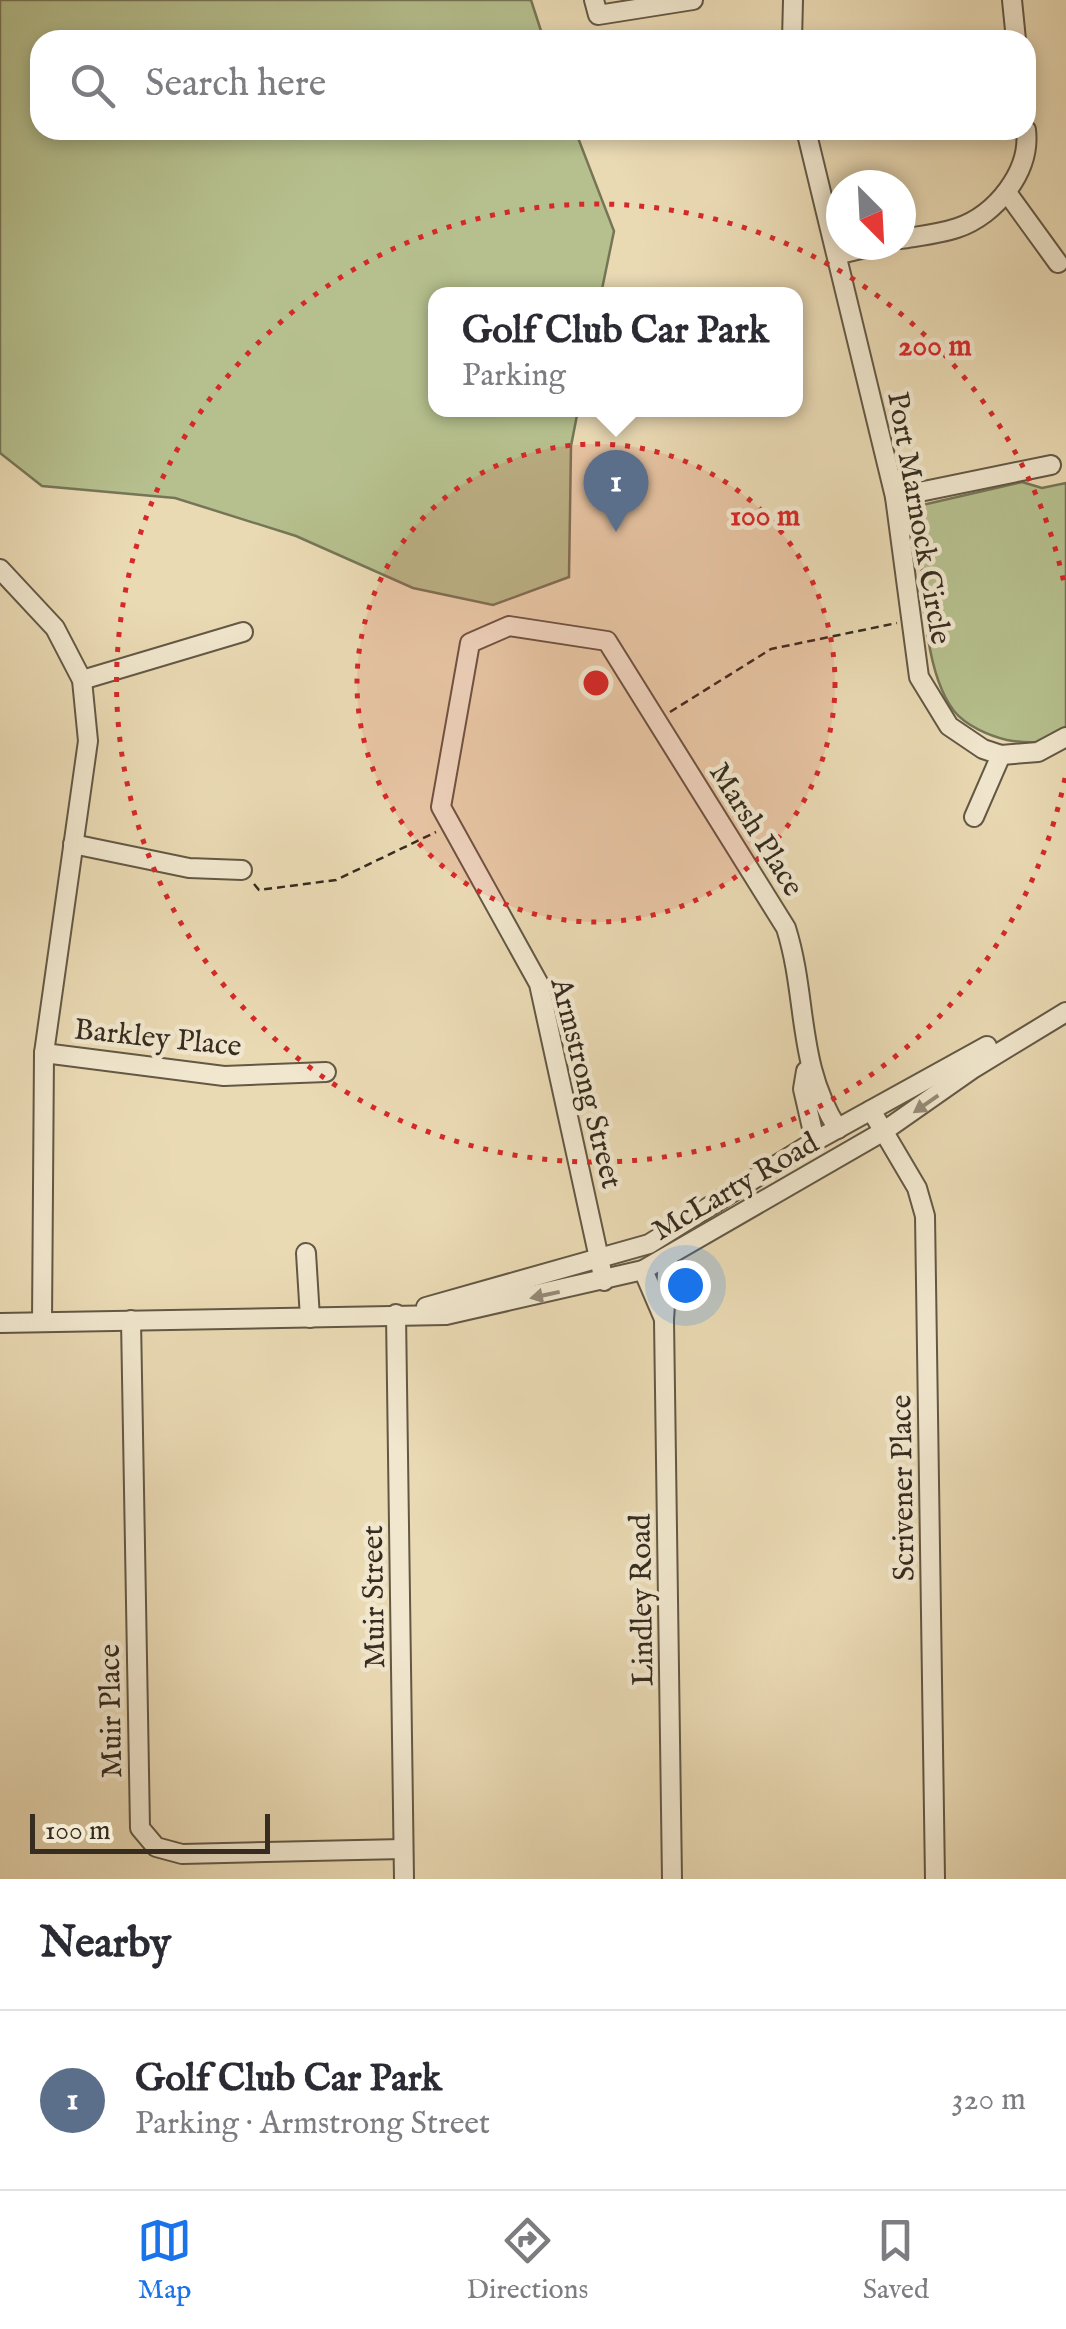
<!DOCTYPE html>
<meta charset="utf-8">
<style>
:root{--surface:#fff;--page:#f7f7f7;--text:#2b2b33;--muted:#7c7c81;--line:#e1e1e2;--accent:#1a73e8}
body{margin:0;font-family:"IM FELL English",serif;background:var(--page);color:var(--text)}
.compass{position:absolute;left:826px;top:170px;width:90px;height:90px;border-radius:50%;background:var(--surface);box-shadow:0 5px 15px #0003;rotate:156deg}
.scale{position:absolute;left:30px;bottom:25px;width:240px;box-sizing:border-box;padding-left:10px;border:5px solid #362c20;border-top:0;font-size:28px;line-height:35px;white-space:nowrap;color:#362c20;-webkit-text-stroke:8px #f1e7ce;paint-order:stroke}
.you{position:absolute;left:685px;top:1285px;width:35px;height:35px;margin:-25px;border:8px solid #fff;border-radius:50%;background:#1a73e8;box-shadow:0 0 0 15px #1a73e833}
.badge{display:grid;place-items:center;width:65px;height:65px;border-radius:50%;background:var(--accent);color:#fff;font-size:32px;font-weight:700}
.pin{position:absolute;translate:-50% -82px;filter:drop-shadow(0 2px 5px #0008)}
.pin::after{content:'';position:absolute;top:52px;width:35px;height:30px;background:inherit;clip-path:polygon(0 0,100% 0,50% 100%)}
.popup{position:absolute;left:428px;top:287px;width:375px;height:130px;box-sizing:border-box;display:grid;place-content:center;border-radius:20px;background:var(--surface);filter:drop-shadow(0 2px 8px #0005);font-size:32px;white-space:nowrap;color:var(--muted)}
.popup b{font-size:38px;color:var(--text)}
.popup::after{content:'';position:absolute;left:50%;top:100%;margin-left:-20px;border:20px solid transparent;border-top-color:var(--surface)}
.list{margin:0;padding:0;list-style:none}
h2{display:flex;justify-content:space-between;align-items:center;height:130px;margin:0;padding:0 40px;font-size:42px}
h2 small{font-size:32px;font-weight:400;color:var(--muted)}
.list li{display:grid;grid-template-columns:65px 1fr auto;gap:30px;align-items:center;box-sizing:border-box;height:180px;padding:0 40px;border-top:2px solid var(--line)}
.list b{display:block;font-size:38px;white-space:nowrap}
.list p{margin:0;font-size:32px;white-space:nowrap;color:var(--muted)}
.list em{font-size:32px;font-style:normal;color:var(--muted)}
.icon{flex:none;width:55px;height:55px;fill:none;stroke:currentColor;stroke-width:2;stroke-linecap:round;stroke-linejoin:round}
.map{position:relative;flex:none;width:1066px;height:1879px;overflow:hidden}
.search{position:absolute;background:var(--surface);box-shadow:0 5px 15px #0003;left:30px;right:30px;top:30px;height:110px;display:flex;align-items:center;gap:25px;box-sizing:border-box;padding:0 35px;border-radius:30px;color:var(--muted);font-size:38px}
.sheet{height:310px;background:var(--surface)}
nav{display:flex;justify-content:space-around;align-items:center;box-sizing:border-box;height:140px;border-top:2px solid var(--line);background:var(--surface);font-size:28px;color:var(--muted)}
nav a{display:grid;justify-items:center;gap:5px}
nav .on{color:var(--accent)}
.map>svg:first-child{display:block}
.green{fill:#b6c08e;stroke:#767657;stroke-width:2.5}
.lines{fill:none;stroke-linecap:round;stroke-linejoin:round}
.minor-casing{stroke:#635845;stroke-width:22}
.path{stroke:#362c20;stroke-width:2.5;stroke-dasharray:8 5;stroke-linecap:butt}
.minor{stroke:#f1e7ce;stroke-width:18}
.oneway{fill:#948a77}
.ring{fill:none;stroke:#d62828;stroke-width:5;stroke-dasharray:5 10}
.labels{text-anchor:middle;stroke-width:9;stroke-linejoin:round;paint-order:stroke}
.street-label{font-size:30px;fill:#362c20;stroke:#f1e7ce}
.centre{fill:#d62828;stroke:#f1e7ce;stroke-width:5}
.ring-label{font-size:30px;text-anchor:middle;font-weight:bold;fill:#d62828;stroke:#f1e7ce;stroke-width:9;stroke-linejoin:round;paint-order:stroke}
</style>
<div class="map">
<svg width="1066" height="1879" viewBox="0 0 1066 1879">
<rect width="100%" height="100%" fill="#eadab4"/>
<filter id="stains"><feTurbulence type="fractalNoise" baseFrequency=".002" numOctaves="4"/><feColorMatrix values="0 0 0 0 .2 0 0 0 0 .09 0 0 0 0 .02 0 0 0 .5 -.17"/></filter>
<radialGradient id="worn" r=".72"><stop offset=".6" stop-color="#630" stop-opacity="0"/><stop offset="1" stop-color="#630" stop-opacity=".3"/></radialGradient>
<g class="green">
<path d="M0,0H531L544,40H40V130H575L614,231L601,294H436V410H578L571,446L569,577L493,605L413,588L296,536L175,498L42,486L0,453Z"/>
<path d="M1022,482L1042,488L1066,483V731C1047,744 1030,744 1007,740C990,736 966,726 954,711C919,666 923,563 918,506Z"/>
</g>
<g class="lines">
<defs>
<g id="minor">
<path d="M594,0L598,15L693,0"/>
<path d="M1012,0L1016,40"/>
<path d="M792,40L793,0"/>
<path d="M806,130L895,497L919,677L949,726L983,749L1001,755L1038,752L1066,737"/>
<path d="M1008,194L1058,263"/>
<path d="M901,239C919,236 939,234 957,228C996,215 1031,171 1026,130"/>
<path d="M840,254L878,245"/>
<path d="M895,497L1051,465"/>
<path d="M0,569L55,628L82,680L88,741L44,1053L42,1322"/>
<path d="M82,680L243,632"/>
<path d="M974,817L1001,755"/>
<path d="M73,844L189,868L242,870"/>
<path d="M44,1053L224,1076L326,1072"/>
<path d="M806,1071L803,1089L815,1141"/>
<path d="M871,1110L917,1188L925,1216L935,1879"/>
<path d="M306,1253L310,1318"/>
<path d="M668,1259L664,1320L672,1879"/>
<path d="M643,1270L664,1319"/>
<path d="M604,1281L539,984L441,807L470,643L509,626L607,641L786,928C808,998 796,1064 838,1129"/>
<path d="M426,1307L649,1244L815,1141L987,1046"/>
<path d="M396,1314L404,1879"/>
<path d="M131,1320L140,1828L156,1847L182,1854L403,1849"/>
<path d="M0,1323L446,1315L643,1270L884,1131L974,1068L1066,1012"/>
</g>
</defs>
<use href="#minor" class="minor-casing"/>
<g class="path">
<path d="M670,712L771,649L897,623"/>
<path d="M254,884L259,890L336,880L436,832"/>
</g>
<use href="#minor" class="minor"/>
</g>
<defs><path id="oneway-solid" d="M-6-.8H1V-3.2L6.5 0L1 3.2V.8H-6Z" transform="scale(2.5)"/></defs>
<g class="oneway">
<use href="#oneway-solid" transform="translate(926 1104) rotate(145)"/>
<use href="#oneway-solid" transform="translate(545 1295) rotate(168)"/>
</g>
<circle cx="596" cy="683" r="239" fill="#d62828" fill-opacity=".12"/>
<g class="ring">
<circle cx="596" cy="683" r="239"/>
<path d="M1065 778A479 479 0 1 1 1065 588"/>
</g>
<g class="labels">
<g class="street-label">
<text transform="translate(920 518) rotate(80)" y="10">Port Marnock Circle</text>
<text transform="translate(757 829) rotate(58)" y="10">Marsh Place</text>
<text transform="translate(158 1037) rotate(6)" y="10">Barkley Place</text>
<text transform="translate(587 1083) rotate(76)" y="10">Armstrong Street</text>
<text transform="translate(735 1186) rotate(-30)" y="10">McLarty Road</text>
<text transform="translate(902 1488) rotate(-91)" y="10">Scrivener Place</text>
<text transform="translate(373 1597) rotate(-91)" y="10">Muir Street</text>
<text transform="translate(641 1600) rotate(-91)" y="10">Lindley Road</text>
<text transform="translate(110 1711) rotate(-91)" y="10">Muir Place</text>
</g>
</g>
<circle cx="596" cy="683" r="15" class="centre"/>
<g class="ring-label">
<text x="935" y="355">200 m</text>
<text x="765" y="525">100 m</text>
</g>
<rect width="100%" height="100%" filter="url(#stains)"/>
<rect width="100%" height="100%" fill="url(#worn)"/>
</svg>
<svg class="compass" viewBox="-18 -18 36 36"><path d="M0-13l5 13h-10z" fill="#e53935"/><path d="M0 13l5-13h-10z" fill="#7c7c81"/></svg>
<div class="scale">100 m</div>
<div class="you"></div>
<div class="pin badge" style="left:616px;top:532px;background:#5c6f8a">1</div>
<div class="popup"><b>Golf Club Car Park</b>Parking</div>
<div class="search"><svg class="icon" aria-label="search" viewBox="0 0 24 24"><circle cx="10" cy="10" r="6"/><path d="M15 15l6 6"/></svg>Search here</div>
</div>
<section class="sheet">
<h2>Nearby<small></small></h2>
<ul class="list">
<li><span class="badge" style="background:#5c6f8a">1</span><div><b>Golf Club Car Park</b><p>Parking · Armstrong Street</p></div><em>320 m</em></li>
</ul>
</section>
<nav>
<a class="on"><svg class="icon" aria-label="map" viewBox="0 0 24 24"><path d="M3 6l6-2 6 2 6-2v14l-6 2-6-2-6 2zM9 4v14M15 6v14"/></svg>Map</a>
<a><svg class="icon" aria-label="directions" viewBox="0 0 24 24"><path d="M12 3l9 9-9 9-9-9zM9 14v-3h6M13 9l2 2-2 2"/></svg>Directions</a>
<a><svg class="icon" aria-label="saved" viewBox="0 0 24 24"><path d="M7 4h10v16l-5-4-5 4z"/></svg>Saved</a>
</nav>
